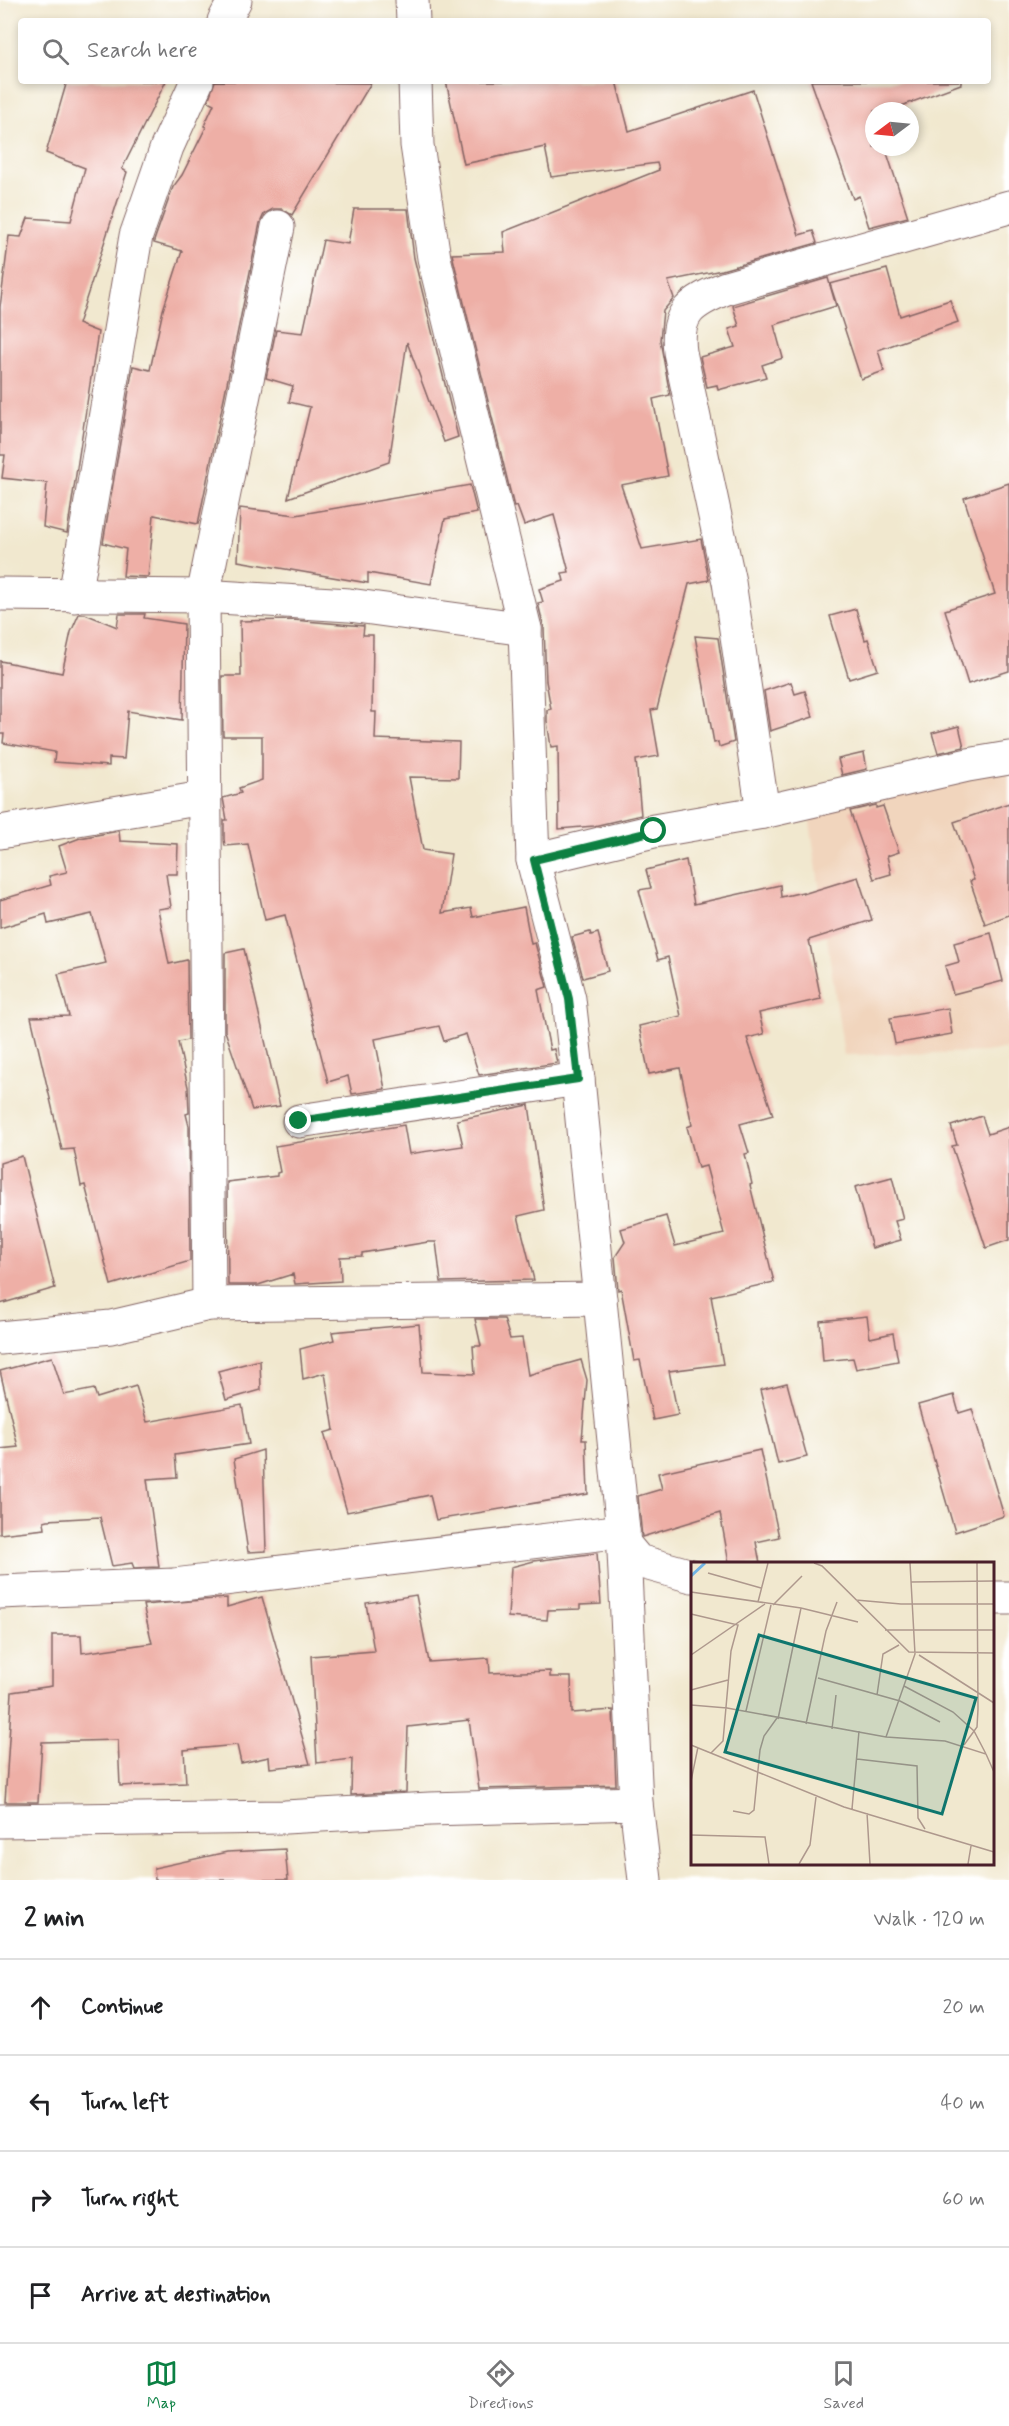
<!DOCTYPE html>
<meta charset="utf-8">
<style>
:root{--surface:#fff;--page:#f2f2f2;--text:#202124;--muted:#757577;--line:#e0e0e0;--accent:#0b8043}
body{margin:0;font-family:Mynerve,sans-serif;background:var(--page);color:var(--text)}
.compass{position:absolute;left:865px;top:102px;width:54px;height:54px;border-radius:50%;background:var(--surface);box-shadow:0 3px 9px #0003;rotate:254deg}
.stop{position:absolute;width:18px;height:18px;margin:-14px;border:4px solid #0b8043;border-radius:50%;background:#fff}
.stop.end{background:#0b8043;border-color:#fff;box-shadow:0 2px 6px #0008}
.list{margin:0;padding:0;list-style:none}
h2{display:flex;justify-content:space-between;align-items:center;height:78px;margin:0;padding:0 24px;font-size:26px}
h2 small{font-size:20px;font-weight:400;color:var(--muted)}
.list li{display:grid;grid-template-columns:39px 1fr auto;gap:18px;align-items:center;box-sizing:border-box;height:96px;padding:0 24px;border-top:2px solid var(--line)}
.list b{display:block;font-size:22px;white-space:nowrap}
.list em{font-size:20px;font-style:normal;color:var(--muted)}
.icon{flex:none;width:33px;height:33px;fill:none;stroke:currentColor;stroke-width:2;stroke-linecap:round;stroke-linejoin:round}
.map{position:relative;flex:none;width:1009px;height:1880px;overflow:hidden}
.search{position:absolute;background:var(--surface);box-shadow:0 3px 9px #0003;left:18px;right:18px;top:18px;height:66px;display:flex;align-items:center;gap:15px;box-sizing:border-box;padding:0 21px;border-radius:6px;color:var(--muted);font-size:22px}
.sheet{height:462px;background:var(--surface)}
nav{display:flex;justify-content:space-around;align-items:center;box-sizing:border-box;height:84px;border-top:2px solid var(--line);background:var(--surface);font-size:16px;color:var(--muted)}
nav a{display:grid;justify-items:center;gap:3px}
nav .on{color:var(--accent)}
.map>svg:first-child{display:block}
.built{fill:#f1d5bd}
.building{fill:#eeafa6}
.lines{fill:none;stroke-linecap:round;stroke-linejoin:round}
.minor-casing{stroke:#846564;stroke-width:35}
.minor{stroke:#fff;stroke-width:33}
.route{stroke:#0b8043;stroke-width:8}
.inset-river{fill:none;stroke:#70b3e5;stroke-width:3}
.inset-road{fill:none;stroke:#ae988d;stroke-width:1.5}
.view{fill:#0f766e;fill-opacity:0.15;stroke:#0f766e;stroke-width:3}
.inset-edge{fill:none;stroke:#4a1f2b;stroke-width:3}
</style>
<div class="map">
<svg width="1009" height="1880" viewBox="0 0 1009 1880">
<rect width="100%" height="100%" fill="#fff"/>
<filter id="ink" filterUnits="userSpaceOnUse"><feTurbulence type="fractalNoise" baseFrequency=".0167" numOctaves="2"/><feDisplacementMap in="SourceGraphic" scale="12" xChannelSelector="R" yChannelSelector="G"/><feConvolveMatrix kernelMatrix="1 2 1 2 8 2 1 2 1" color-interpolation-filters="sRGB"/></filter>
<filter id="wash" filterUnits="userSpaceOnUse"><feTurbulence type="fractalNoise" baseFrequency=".008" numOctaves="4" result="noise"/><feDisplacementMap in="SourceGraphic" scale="24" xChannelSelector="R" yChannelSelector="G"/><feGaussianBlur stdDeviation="1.35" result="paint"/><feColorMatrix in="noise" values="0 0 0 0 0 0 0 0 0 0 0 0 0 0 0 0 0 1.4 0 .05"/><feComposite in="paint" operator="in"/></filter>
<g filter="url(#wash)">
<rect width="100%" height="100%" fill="#f1e8cf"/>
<path class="built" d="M1009,767V1048L985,1052L844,1055L808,809Z"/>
<g id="blocks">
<g class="building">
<path d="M67,81H166L122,169L127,172L78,324L98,332L67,533L43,527L47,483L2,478L5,455H0V307L9,236L21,237L28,218L71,221L85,168L46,153Z"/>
<path d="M215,81L371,83L292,215L282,209H273L264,214L260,223L198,524L154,515L148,577L123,576L126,549L103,543L133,366L150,370L163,310L182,251L154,243V241L173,187L182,175L206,127L204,126L214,104L208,101Z"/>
<path d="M446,81H616L629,131L753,90L799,235L813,231L817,243L722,270L668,281L674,298L663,311L660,340L670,395L653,399L668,476L621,485L642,549L701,539L709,580L689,584L657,709L651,710L659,756L636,760L641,815L594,826L559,829L558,746L551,747L547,721V710L551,709L546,681L544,628L538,603L543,602L539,589L564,581L562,573L569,572L554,515L524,525L517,506L514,507L452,254L505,252L503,232L659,170L657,163L551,177L545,147L464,164Z"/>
<path d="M811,81H961V84L888,111H874V147H885L908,217L869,227L859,196L853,199Z"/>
<path d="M354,209H408L414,258L458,437L444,442L407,342L389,462L288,498L310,407L289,402L293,386L266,378L276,330L303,333L323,240L348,244Z"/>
<path d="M887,269L900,316L950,300L958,322L878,350L884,371L861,379L830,284Z"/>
<path d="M828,278L836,306L774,325L783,358L762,365L766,377L718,390L717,385L707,387L700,357L735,347L729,329L739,326L733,306Z"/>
<path d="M1009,483V671L968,684L945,610L995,594L964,498Z"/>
<path d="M470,485L477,513L445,519L431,584L368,573V583L238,561L240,508L296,515Z"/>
<path d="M856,609L865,640L868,639L878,670L849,679L830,616Z"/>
<path d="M79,614H85L117,627L119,614H145L144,618L184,624L182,720L128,711L124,759L109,758V766L54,762L55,752L3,743L4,734H0V661L62,673L71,632Z"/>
<path d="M293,620L364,626L363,635H373L372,712H376L375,739L459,742L458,778L409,777L423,850L451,854L442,913L471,908L473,917L524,907L531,944L535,943L547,987L538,990L550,1050L554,1049L557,1063L479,1075L466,1034L444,1041L439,1026L375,1039L385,1089L352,1094L348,1076L328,1082L285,915L265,920L248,844L225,846L224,839V820H227L223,798L241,793L239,788L262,780V736H223L222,676H241L240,621Z"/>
<path d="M695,636L718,638L734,742L719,747L718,742L714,743Z"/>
<path d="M791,682L795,694L805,691L813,717L770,731L764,691Z"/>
<path d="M959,726L964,747L938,753L932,733Z"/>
<path d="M864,753L867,769L842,775L838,759Z"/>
<path d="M1009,803V915L985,924L970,881L974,880L954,822Z"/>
<path d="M876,805V808L883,806L899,852L887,856L891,874L874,879L850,811Z"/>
<path d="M119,831L120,841L178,844L177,874H166L171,907L158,909L169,964L187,960L188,1040L178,1042L188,1087L189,1113L186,1114L189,1126L190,1261L111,1285L85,1185L81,1186L74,1149L62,1150L31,1017L69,1016L58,974L106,963L92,914L48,924L46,914L0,928V900L51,885L49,876L67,872L59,846L80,838Z"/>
<path d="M686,860L694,904L780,885L781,897L803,892V894L858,877L872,920L809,940L821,999L759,1013L764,1034L747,1038L773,1115L740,1124L749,1153L745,1154L752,1184L750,1185L774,1282L711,1296L723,1364L669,1371L678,1415L653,1420L640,1360L634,1361L621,1289L618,1290L615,1257L625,1242L621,1229L666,1216L675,1246L724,1234L706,1166L698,1168L687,1127L692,1125L680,1068L649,1074L639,1026L681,1016L668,957L658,960L639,890L651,888L646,870Z"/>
<path d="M590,932L591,935L598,933L608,971L583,978L572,937Z"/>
<path d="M991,933L1003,981L953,994L945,966L959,962L954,943Z"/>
<path d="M244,949L280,1106L252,1110L225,1031V953Z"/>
<path d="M948,1008L952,1034L895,1044L890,1018Z"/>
<path d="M529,1105L544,1210L518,1216L534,1280L441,1282L436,1242H428L362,1253V1256L340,1257L341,1281L295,1284L293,1274L258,1285H228L227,1182L277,1176V1173L280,1172L275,1146L404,1125L409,1154L463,1146L457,1120Z"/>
<path d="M982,1116L988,1134L1009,1127V1240L986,1248L952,1146L957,1145L951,1126Z"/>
<path d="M22,1156L55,1288L0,1304V1163Z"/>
<path d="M892,1177L903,1219L895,1221L901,1240L872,1248L855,1187Z"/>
<path d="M867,1316L870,1338L893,1333L898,1361L856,1369L853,1358L823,1361L820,1321Z"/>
<path d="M475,1319H504L510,1339L522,1338L528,1375L581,1360L587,1380L582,1440H586L588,1494L436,1520L430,1495L347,1512L324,1433L334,1430L325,1373L303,1379L300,1349L334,1340L332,1332L419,1324L423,1372L475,1374L473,1346H481Z"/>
<path d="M52,1357L64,1395L94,1389L97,1398L136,1386L147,1422L242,1405L249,1444L175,1455L177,1477L147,1479L159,1567L134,1568L132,1563L112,1566L100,1517L48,1520L44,1521L45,1529L0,1534V1449L18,1447L0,1371Z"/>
<path d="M260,1360L261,1390L226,1400L218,1371Z"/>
<path d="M787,1383L807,1457L778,1464L760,1390Z"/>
<path d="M954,1395L959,1413L972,1409L1004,1516L955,1532L918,1405Z"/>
<path d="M263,1450L266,1551L248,1552L234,1459Z"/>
<path d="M760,1450L779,1537L756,1542L760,1563H729L720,1513L642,1537L638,1496L662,1489L658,1473Z"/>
<path d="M597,1553L601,1604L580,1605V1609L548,1610L547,1620L508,1617L511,1567L534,1561Z"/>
<path d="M416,1595L429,1662L489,1658L490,1673L550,1671V1677H571L572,1713L613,1710L616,1785L479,1789L469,1720L408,1727L406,1792L351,1795L352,1759L317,1763L311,1656L374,1651L366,1603Z"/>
<path d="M262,1597L310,1764L270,1768L269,1757L241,1763L237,1745L184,1750L186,1783L120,1786L118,1740L42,1742L38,1802H5L12,1692L52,1686V1635H81L82,1653L152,1643L143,1605L227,1598V1607Z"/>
<path d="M285,1849L288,1880H155L154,1868L227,1852Z"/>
</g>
</g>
</g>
<g filter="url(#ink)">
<use href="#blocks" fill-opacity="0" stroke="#846564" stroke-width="1.5"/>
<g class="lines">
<defs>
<g id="minor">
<path d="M412,0L413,21"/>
<path d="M224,21L235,0"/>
<path d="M415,81L417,145L434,258L525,629L533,860L569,999L578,1079L623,1531L636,1803L645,1880"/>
<path d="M0,594L203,596L349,605L525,629"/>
<path d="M75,596L136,236L167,147L197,81"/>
<path d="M763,812L729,582L680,352C675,312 692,302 726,288L1009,207"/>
<path d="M0,832L203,798"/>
<path d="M533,860L654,831L763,812L968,765L1009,758"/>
<path d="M299,1121L578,1079"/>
<path d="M209,1304L203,596L278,227"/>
<path d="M0,1338L111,1327L209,1304L600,1299"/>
<path d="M623,1543L638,1561L692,1576"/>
<path d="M0,1592L174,1585L623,1531"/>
<path d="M992,1598H1009"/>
<path d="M0,1821L285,1817L430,1809L636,1803"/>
</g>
</defs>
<use href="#minor" class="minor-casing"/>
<use href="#minor" class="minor"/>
</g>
</g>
<g class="lines" filter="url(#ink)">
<path class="route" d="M299,1121L578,1079L569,999L534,860L654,831"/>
</g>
<g transform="translate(691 1562)">
<rect width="303" height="303" fill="#f1e8cf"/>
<path class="inset-river" d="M0,14L14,1"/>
<path class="inset-road" d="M123,1L131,4L218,90L303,91M17,11L70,26M220,20L303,19M0,30L110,46L167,60M165,38L210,42H303M67,40L77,1M82,43L111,14M0,52L47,63L40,89L32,179L20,191M194,68H303M0,93L74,42M228,93L303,141M127,116L209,139L249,160M213,124L262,150L283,169L295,192M0,128L37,118M186,133L192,92L208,83M0,143L36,146L195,175L254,179L295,192L303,210M55,149L80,43M87,157L110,46M115,162L135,69L146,40M141,167L145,133M195,175L224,92L219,1M0,183L153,245L303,290M273,183L286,165L287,147L286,1M166,197L226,204L227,256L234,267M0,219L7,185M161,247L168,169M42,249L58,252L63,248L69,188L73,174L86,156M176,251L179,302M0,273L74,275L78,302M108,302L119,283L125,235M277,302L280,284"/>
<path class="view" d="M68,73L285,136L251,252L34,190Z"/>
<rect width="303" height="303" class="inset-edge"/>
</g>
</svg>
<svg class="compass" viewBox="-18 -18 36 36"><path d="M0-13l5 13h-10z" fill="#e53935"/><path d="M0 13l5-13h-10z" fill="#757577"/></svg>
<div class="stop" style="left:654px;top:831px"></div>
<div class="stop end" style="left:299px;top:1121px"></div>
<div class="search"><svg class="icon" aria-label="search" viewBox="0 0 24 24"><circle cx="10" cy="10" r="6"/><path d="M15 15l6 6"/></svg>Search here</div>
</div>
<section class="sheet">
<h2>2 min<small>Walk · 120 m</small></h2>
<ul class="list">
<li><svg class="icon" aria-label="ahead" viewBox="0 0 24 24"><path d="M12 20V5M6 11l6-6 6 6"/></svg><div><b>Continue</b></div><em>20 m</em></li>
<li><svg class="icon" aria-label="left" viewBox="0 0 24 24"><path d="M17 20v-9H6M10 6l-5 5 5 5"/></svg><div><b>Turn left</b></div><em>40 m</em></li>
<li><svg class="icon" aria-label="right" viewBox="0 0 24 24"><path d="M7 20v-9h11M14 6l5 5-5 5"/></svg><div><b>Turn right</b></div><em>60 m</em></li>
<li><svg class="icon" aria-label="arrive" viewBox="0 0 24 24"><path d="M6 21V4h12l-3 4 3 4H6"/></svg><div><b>Arrive at destination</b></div></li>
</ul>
</section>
<nav>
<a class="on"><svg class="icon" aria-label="map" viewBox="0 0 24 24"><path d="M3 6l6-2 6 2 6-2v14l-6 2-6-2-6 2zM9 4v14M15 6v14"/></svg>Map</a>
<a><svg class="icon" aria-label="directions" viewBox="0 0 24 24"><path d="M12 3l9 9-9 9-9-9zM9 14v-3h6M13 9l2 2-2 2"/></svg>Directions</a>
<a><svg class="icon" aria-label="saved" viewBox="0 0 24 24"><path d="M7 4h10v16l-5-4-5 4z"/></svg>Saved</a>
</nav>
